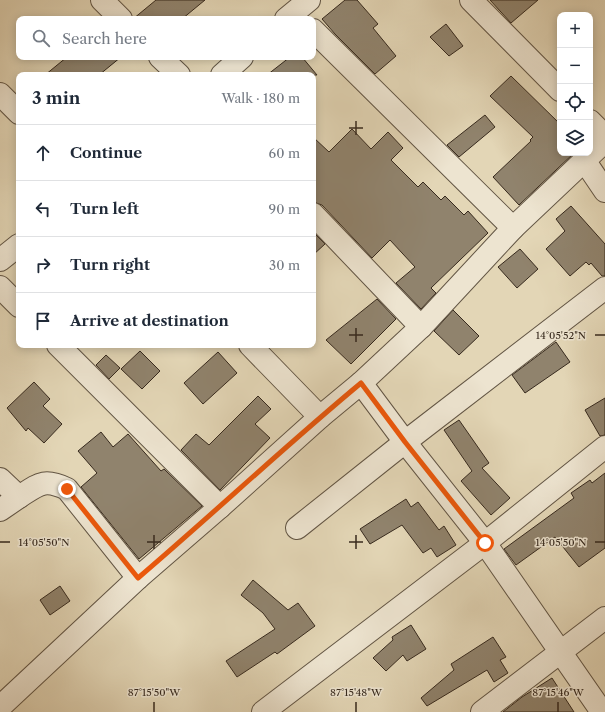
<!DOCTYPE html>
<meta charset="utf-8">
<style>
:root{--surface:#fff;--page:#f2f2f3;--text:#1f2937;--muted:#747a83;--line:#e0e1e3}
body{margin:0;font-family:"Libre Caslon Text",serif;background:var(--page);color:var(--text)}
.controls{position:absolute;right:12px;top:12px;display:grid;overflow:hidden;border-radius:8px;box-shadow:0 2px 10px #0003}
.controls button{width:36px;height:36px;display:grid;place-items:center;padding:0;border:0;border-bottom:1px solid var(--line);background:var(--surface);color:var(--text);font:20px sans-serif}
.stop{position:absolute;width:12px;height:12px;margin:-9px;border:3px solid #ea580c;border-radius:50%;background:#fff}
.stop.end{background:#ea580c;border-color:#fff;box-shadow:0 1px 4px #0008}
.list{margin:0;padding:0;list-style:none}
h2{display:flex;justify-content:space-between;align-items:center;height:52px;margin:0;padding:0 16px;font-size:17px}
h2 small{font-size:13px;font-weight:400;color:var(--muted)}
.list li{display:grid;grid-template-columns:26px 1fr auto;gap:12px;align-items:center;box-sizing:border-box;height:56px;padding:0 16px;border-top:1px solid var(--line)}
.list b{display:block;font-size:15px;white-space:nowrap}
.list em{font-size:13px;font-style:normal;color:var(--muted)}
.icon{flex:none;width:22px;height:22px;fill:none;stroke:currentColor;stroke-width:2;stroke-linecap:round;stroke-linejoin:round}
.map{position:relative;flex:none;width:605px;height:712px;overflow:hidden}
.search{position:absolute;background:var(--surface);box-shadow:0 2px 10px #0003;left:16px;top:16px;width:300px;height:44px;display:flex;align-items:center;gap:10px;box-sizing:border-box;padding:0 14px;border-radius:8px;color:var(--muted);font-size:15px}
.panel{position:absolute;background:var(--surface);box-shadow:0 2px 10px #0003;left:16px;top:72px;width:300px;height:276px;border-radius:8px}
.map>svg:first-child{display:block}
.building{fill:#90836d;stroke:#372a1e}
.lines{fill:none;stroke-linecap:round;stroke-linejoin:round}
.minor-casing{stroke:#625544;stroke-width:24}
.minor{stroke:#ede4d0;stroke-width:22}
.route{stroke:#ea580c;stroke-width:5}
.ticks{fill:none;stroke:#372a1e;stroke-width:1.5}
.ticks-label{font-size:10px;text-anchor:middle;fill:#372a1e;stroke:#ede4d0;stroke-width:3;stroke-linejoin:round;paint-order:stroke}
</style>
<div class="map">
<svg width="605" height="712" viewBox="0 0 605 712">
<rect width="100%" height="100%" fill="#e3d6b6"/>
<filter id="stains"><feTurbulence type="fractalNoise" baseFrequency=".005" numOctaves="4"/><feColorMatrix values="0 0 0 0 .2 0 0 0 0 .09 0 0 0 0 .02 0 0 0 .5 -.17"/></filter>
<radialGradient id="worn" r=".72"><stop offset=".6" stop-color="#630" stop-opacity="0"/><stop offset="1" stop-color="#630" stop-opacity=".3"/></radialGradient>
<g class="building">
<path d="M156,0H205L182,19H133Z"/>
<path d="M345,0H357L378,24L373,28L396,56L375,74L335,34L322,19Z"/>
<path d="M490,0H538L511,23Z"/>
<path d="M446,24L463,46L449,56L430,37Z"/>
<path d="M67,57H121L99,75H45Z"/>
<path d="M290,57H302L317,75H267Z"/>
<path d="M511,76L560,124V153H574L519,205L493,177L531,141L530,140L533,137L490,96Z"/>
<path d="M485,115L495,127L459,157L447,145Z"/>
<path d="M352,129L371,149L388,132L403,148L391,160L418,187L423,182L441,200L445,196L464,215L468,211L488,233L431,288L436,293L421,309L396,283L415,267L390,240L372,258L322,205L313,202V137L329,152Z"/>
<path d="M571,206L605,244V276H602L591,263L589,265L586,262L570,276L546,249L565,231L556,219Z"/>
<path d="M313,232L325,244L313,255Z"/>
<path d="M520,249L538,269L517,288L498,267Z"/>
<path d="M377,299L396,319L351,364L326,340Z"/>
<path d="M453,310L479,336L459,355L434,331Z"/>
<path d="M556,342L570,362L525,393L512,375Z"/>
<path d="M140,351L160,371L142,389L121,369Z"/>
<path d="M218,352L237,373L203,404L184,383Z"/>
<path d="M106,355L120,368L109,379L96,365Z"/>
<path d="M34,382L50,399L43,406L62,424L44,443L28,428L26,431L7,408Z"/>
<path d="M258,396L271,409L255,424L270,438L220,490L181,450L196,434L209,445Z"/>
<path d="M605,398V435L600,436L585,410Z"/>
<path d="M459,420L489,463L482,468L510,498L491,515L461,481L472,471L444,430Z"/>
<path d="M101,432L113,447L128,434L161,471L164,469L202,506L139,559L81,487L97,473L78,451Z"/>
<path d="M605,473V548L579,567L555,537L516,565L504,549L574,498L571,493L590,480L592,483Z"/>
<path d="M406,499L411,507L418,502L439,530L444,526L456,545L437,557L431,548L423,553L402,525L370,544L360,529Z"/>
<path d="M253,580L288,610L298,603L315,626L277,654L275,652L237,677L226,661L275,629L263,613L241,595Z"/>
<path d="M60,586L70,601L50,615L40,600Z"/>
<path d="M411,625L426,649L407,661L403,655L386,671L373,658L393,640L392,637Z"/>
<path d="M493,637L506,657L500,660L508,673L494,682L487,670L427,706L421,698L454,670L451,664Z"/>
<path d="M552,678L574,712H503L522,697Z"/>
</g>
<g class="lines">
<defs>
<g id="minor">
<path d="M102,0L121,19"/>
<path d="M471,0L560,90"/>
<path d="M286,19L309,0"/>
<path d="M313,30L513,228"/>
<path d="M160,57L179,75"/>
<path d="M222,75L242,57"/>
<path d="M0,94L19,113"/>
<path d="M590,121L605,136"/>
<path d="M584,160L605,191"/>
<path d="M313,214L421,327"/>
<path d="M0,260L19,245"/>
<path d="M0,287L19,306"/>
<path d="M58,345L220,507"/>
<path d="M250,345L320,417"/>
<path d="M361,383L405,442L485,543L602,712"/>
<path d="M0,479L19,497L0,510"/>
<path d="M19,497C39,484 44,478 67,489L138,578"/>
<path d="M297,528L405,442L605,288"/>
<path d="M0,707L138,578L220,507L320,417L361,383L421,327L513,228L605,141"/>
<path d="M263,712L485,543L605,447"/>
<path d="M482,712L605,618"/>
</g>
</defs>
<use href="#minor" class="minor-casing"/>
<use href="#minor" class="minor"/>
</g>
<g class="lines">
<path class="route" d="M67,489L138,578C213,514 285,446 361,383L405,442L485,543"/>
</g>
<path class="ticks" d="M356,121V135M349,128H363M356,328V342M349,335H363M595,335H605M154,535V549M356,535V549M0,542H10M147,542H161M349,542H363M595,542H605M154,702V712M356,702V712M558,702V712"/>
<g class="ticks-label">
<text x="561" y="339">14°05'52"N</text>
<text x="44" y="546">14°05'50"N</text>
<text x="561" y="546">14°05'50"N</text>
<text x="154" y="696">87°15'50"W</text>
<text x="356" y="696">87°15'48"W</text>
<text x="558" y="696">87°15'46"W</text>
</g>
<rect width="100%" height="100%" filter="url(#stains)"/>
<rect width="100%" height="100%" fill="url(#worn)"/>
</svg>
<div class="controls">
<button>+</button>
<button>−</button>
<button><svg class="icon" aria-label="locate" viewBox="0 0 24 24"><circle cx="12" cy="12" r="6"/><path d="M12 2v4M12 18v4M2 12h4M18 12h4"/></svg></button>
<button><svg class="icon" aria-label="layers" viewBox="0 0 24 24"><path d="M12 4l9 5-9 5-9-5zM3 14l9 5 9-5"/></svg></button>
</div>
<div class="stop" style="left:485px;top:543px"></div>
<div class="stop end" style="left:67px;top:489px"></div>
<div class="search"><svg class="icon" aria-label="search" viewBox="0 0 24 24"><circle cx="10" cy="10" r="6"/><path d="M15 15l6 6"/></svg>Search here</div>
<section class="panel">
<h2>3 min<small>Walk · 180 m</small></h2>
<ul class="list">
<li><svg class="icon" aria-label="ahead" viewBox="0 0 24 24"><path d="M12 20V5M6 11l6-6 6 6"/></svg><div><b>Continue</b></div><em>60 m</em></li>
<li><svg class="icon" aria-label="left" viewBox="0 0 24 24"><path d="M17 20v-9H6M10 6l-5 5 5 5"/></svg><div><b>Turn left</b></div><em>90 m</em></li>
<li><svg class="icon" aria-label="right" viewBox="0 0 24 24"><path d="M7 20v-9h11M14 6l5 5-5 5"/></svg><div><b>Turn right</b></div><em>30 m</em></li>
<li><svg class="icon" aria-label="arrive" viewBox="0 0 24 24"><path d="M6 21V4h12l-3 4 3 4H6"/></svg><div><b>Arrive at destination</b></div></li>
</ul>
</section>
</div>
